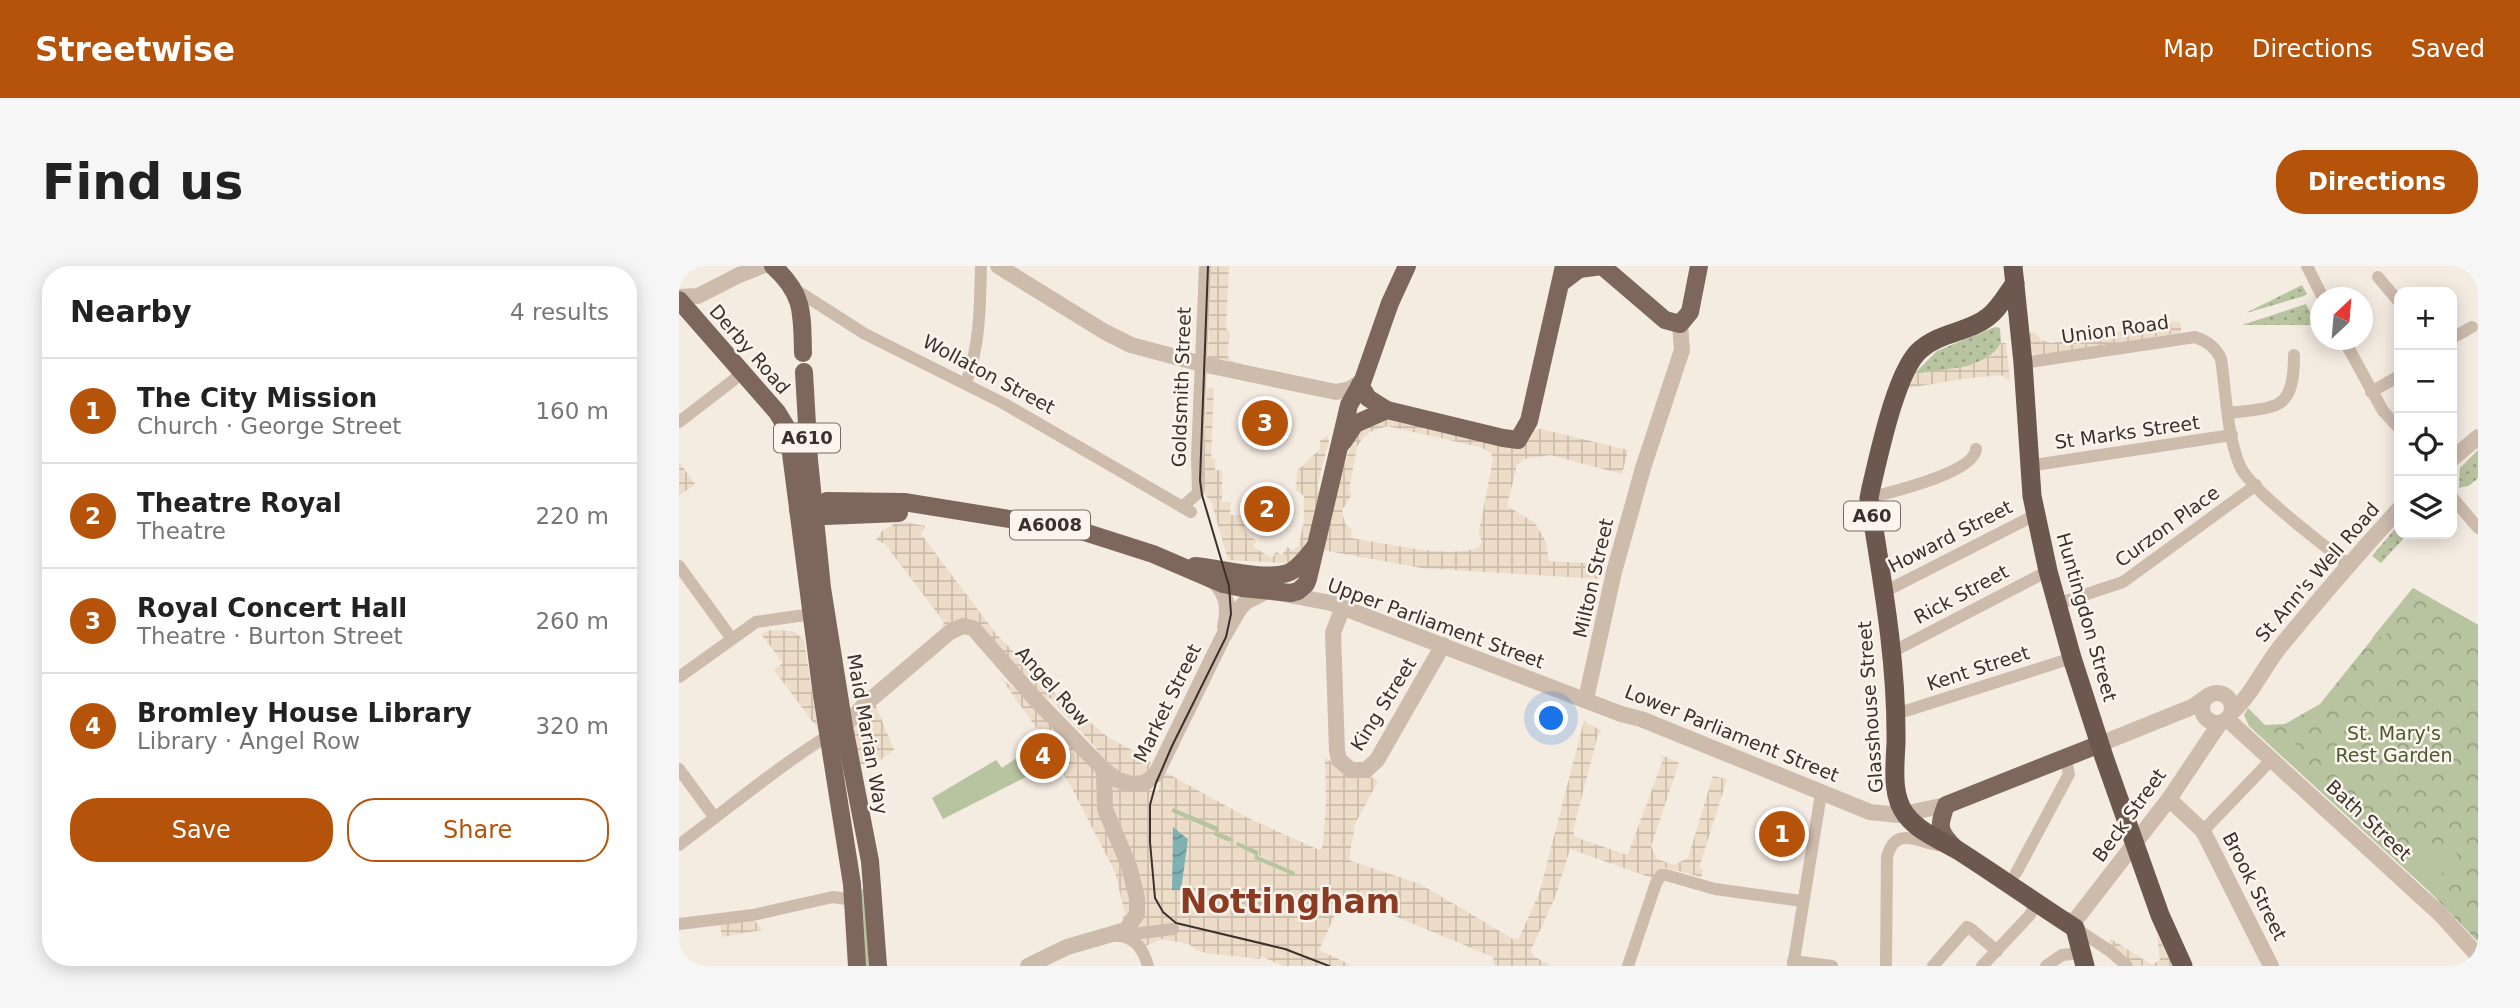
<!DOCTYPE html>
<meta charset="utf-8">
<style>
:root{--surface:#fff;--page:#f6f6f6;--text:#222;--muted:#767676;--line:#e0e0e0;--accent:#b45309}
body{margin:0;font-family:"DejaVu Sans",sans-serif;background:var(--page);color:var(--text)}
.controls{position:absolute;right:21px;top:21px;display:grid;overflow:hidden;border-radius:14px;box-shadow:0 4px 18px #0003}
.controls button{width:63px;height:63px;display:grid;place-items:center;padding:0;border:0;border-bottom:2px solid var(--line);background:var(--surface);color:var(--text);font:35px sans-serif}
.compass{position:absolute;left:1631px;top:21px;width:63px;height:63px;border-radius:50%;background:var(--surface);box-shadow:0 4px 18px #0003;rotate:26deg}
.you{position:absolute;left:873px;top:453px;width:24px;height:24px;margin:-18px;border:5px solid #fff;border-radius:50%;background:#1a73e8;box-shadow:0 0 0 10px #1a73e833}
.badge{display:grid;place-items:center;width:46px;height:46px;border-radius:50%;background:var(--accent);color:#fff;font-size:23px;font-weight:700}
.pin{position:absolute;translate:-50% -50%;border:4px solid #fff;box-shadow:0 2px 7px #0006}
.list{margin:0;padding:0;list-style:none}
h2{display:flex;justify-content:space-between;align-items:center;height:91px;margin:0;padding:0 28px;font-size:30px}
h2 small{font-size:23px;font-weight:400;color:var(--muted)}
.list li{display:grid;grid-template-columns:46px 1fr auto;gap:21px;align-items:center;box-sizing:border-box;height:105px;padding:0 28px;border-top:2px solid var(--line)}
.list b{display:block;font-size:26px;white-space:nowrap}
.list p{margin:0;font-size:23px;white-space:nowrap;color:var(--muted)}
.list em{font-size:23px;font-style:normal;color:var(--muted)}
.actions{display:flex;gap:14px;padding:21px 28px}
.actions a{flex:1;padding:16px 0;border:2px solid var(--accent);border-radius:28px;text-align:center;font-size:24px;color:var(--accent)}
.actions .main{background:var(--accent);color:#fff}
.icon{flex:none;width:38px;height:38px;fill:none;stroke:currentColor;stroke-width:2;stroke-linecap:round;stroke-linejoin:round}
.map{position:relative;flex:none;width:1799px;height:700px;overflow:hidden;border-radius:28px}
header{display:flex;align-items:center;gap:42px;box-sizing:border-box;height:98px;padding:0 35px;background:var(--accent);color:#fff}
header strong{font-size:33px}
nav{display:flex;gap:38px;margin-inline-start:auto;font-size:24px}
.intro{display:flex;align-items:center;justify-content:space-between;box-sizing:border-box;height:168px;padding:0 42px}
h1{margin:0;font-size:49px}
.button{padding:18px 32px;border-radius:28px;background:var(--accent);color:#fff;font-size:24px;font-weight:700}
main{display:flex;gap:42px;padding:0 42px}
aside{flex:1;background:var(--surface);border-radius:28px;box-shadow:0 4px 18px #0003}
.map>svg:first-child{display:block}
.grass{fill:url(#grass-dots)}
.park{fill:url(#park-crowns)}
.garden{fill:#b8c4a0}
.plaza{fill:url(#plaza-grid);fill-rule:evenodd}
.water{fill:url(#water-waves)}
.lines{fill:none;stroke-linecap:round;stroke-linejoin:round}
.minor{stroke:#cdbbac;stroke-width:12}
.tertiary{stroke:#cdbbac;stroke-width:16}
.primary{stroke:#7d675c;stroke-width:18}
.trunk{stroke:#6c584f;stroke-width:19}
.tram{stroke:#3b302b;stroke-width:2}
.labels{text-anchor:middle;stroke-width:5;stroke-linejoin:round;paint-order:stroke}
.shield{fill:#fbf5ee;stroke:#756b66;stroke-width:2}
.shield-label{font-size:18px;font-weight:bold;fill:#3b302b}
.street-label{font-size:19px;fill:#3b302b;stroke:#fbf5ee}
.park-label{font-size:19px;fill:#4a5a2e;stroke:#fbf5ee}
.town-label{font-size:33px;font-weight:bold;fill:#8c3b22;stroke:#fbf5ee}
</style>
<header>
<strong>Streetwise</strong>
<nav><a>Map</a><a>Directions</a><a>Saved</a></nav>
</header>
<div class="intro"><h1>Find us</h1><a class="button">Directions</a></div>
<main>
<aside>
<h2>Nearby<small>4 results</small></h2>
<ul class="list">
<li><span class="badge">1</span><div><b>The City Mission</b><p>Church · George Street</p></div><em>160 m</em></li>
<li><span class="badge">2</span><div><b>Theatre Royal</b><p>Theatre</p></div><em>220 m</em></li>
<li><span class="badge">3</span><div><b>Royal Concert Hall</b><p>Theatre · Burton Street</p></div><em>260 m</em></li>
<li><span class="badge">4</span><div><b>Bromley House Library</b><p>Library · Angel Row</p></div><em>320 m</em></li>
</ul>
<div class="actions"><a class="main">Save</a><a>Share</a></div>
</aside>
<div class="map">
<svg width="1799" height="700" viewBox="0 0 1799 700">
<defs>
<pattern id="grass-dots" width="8" height="8" patternUnits="userSpaceOnUse" patternTransform="scale(1.75)"><rect width="8" height="8" fill="#b8c4a0"/><path d="M2 2h.1M6 6h.1" fill="none" stroke="#97a083" stroke-width="1.8" stroke-linecap="round"/></pattern>
<pattern id="park-crowns" width="20" height="18" patternUnits="userSpaceOnUse" patternTransform="scale(1.75)"><rect width="20" height="18" fill="#b8c4a0"/><path d="M2 6a3 3 0 1 1 6 0M12 15a3 3 0 1 1 6 0" fill="none" stroke="#97a083"/></pattern>
<pattern id="plaza-grid" width="8" height="8" patternUnits="userSpaceOnUse" patternTransform="scale(1.75)"><rect width="8" height="8" fill="#ecdcc8"/><path d="M0 4h8M4 0v8" fill="none" stroke="#cbbdac"/></pattern>
<pattern id="water-waves" width="16" height="10" patternUnits="userSpaceOnUse" patternTransform="scale(1.75)"><rect width="16" height="10" fill="#7fb0b2"/><path d="M0 5q4-4 8 0t8 0" fill="none" stroke="#699091"/></pattern>
</defs>
<rect width="100%" height="100%" fill="#f4ebe1"/>
<g class="grass">
<path d="M1623,19L1628,28L1625,30L1567,47Z"/>
<path d="M1627,38L1638,59H1563Z"/>
<path d="M1316,61L1321,62L1322,77C1306,105 1264,104 1235,108L1258,85Z"/>
<path d="M1799,184V212L1791,219L1780,222L1781,202Z"/>
<path d="M1720,258V268H1724L1726,271L1702,297L1693,290Z"/>
</g>
<path class="park" d="M1734,322L1799,359V676L1749,624L1570,460L1565,449L1569,442L1586,459L1606,458L1641,438Z"/>
<g class="garden">
<path d="M1734,322L1799,359V372L1784,355L1743,334C1727,334 1715,359 1705,371L1693,372Z"/>
<path d="M1582,464L1613,470C1622,491 1633,509 1650,525C1664,537 1681,546 1694,560C1708,576 1705,579 1727,588C1748,575 1757,575 1779,589L1749,624L1577,466Z"/>
<path d="M342,489L353,508L264,553L253,532L317,494L323,502Z"/>
<path d="M494,541L540,561L553,572L551,577L534,569L536,565L492,546Z"/>
<path d="M558,575L580,585L579,590L617,606L615,610L575,593L576,589L556,579Z"/>
<path d="M185,623L186,630L190,700H184L181,624Z"/>
</g>
<g class="plaza">
<path d="M532,0H550L547,62L551,68L548,89L552,95L562,97L561,103L529,92Z"/>
<path d="M1498,55L1502,57V66L1487,69L1360,90L1351,86V67L1356,66L1362,74L1372,77L1479,59L1488,63L1493,56Z"/>
<path d="M1322,77H1327L1331,116L1322,109L1283,113L1229,122L1235,108L1289,100L1314,89Z"/>
<path d="M535,121L532,192L536,193V204H543V236H552L551,249H563L567,267L577,275L574,281L593,292L597,286L603,289L608,281L614,284L619,281L625,255V230L617,224L618,205L641,183V175L648,169L650,175L638,220L642,228L632,268L616,294L606,297L549,294L533,238L526,228L523,209L528,123Z"/>
<path d="M710,154L828,180L855,164L862,163L949,184L943,208L871,189L845,193L838,199L828,240L856,257L867,276L870,295L921,298L920,313L743,302L643,284L662,208L676,168L696,155ZM708,160L801,181L812,187L814,193L800,266L803,277L800,281L793,284L771,286L742,284L672,272L673,264L666,258L663,244L671,232L672,226L670,224L678,181L683,173L691,166Z"/>
<path d="M0,196L16,218L0,230Z"/>
<path d="M225,256L246,260L242,268L317,368L376,428L430,472L470,493L473,501L465,510L447,513L417,488L418,483L371,432L366,433L281,355L263,361L265,356L206,278L197,274L203,265L215,258Z"/>
<path d="M92,364L114,365L125,374L139,463L95,404L104,397L82,368Z"/>
<path d="M322,412L357,440L420,507L437,582L455,639L447,657L443,653L446,648L436,606L395,526L361,467Z"/>
<path d="M196,437L215,484L196,498L188,500L180,497L175,466L179,454Z"/>
<path d="M905,455L923,465L919,468L898,549L894,565L896,571L945,588H949L984,494L980,488L1000,497L972,580L978,593L995,599L1009,592L1034,510L1048,513L1020,602L1024,604L1022,611L988,602L979,604L973,612L891,583L877,629L852,684L854,690L872,700H815L814,691L665,629L640,684L674,700H604L582,690L581,693L527,687L517,684L510,678L483,673L466,680L456,668L457,658L431,540V513L479,526L484,505L569,552L640,584L643,582L645,567L647,534L646,492L652,495L656,502L665,509L676,511L689,509L699,515L676,558L670,593L672,595L741,618L834,673L840,672L860,628ZM494,542L540,561L539,566L553,572L551,576L534,570L536,565L492,546ZM494,561L509,573L501,624L493,623ZM558,576L580,585L579,589L616,606L615,610L575,593L576,589L557,580Z"/>
<path d="M75,654L83,664L43,671L41,659Z"/>
<path d="M1478,669L1495,700H1456L1430,676L1432,673L1473,699L1481,694Z"/>
</g>
<path class="water" d="M494,561L509,573L502,624H493Z"/>
<g class="lines">
<g class="minor">
<path d="M1628,0L1644,32"/>
<path d="M1699,11L1720,36"/>
<path d="M114,22L186,68L324,137L512,246"/>
<path d="M1773,72L1793,61"/>
<path d="M1665,74L1704,145L1720,162"/>
<path d="M1344,97L1516,71C1528,75 1537,81 1542,93C1547,126 1548,170 1561,200C1572,225 1645,279 1670,299"/>
<path d="M287,117C301,80 301,40 302,0"/>
<path d="M1692,126L1720,110"/>
<path d="M1550,147C1599,141 1615,145 1615,89"/>
<path d="M0,156L65,106"/>
<path d="M1349,200L1553,169"/>
<path d="M1773,231L1799,262"/>
<path d="M1190,232C1212,226 1295,207 1297,183"/>
<path d="M503,241L519,227L518,191L526,0"/>
<path d="M0,300L53,373"/>
<path d="M1205,326L1356,249"/>
<path d="M1378,338L1444,316L1577,219"/>
<path d="M1213,386L1369,305"/>
<path d="M0,411L77,356L126,349L132,345"/>
<path d="M1217,448L1393,392"/>
<path d="M0,503L36,552"/>
<path d="M1524,565L1593,493"/>
<path d="M0,579C50,542 97,502 150,469L156,470"/>
<path d="M1337,607L1390,508L1386,491"/>
<path d="M0,658L74,649L154,631L174,634"/>
<path d="M1396,662L1431,685L1448,700"/>
<path d="M446,669L494,663"/>
<path d="M434,670C454,668 464,682 469,700"/>
<path d="M1114,695L1153,700"/>
<path d="M949,700L977,617L982,609H987L1036,623L1123,635"/>
<path d="M1114,700L1142,528"/>
<path d="M1207,700L1208,591C1216,561 1235,574 1258,579"/>
<path d="M1254,700L1288,661L1292,663L1318,685"/>
<path d="M1303,700L1350,650L1359,636"/>
<path d="M1367,700L1383,689L1403,687"/>
</g>
<g class="tertiary">
<path d="M319,0L426,66L452,79L523,98L657,126L671,123L684,114"/>
<path d="M0,31L19,30L60,9L83,0"/>
<path d="M1773,193L1799,171"/>
<path d="M535,315C549,329 550,343 546,361"/>
<path d="M605,328L652,337L942,448L962,453L1191,546L1220,549L1267,539"/>
<path d="M664,341L654,367L658,485L660,494L672,504H687L698,494L764,379"/>
<circle cx="1538" cy="442" r="15"/>
<path d="M907,433L935,306L949,256L964,202L1003,84L1001,58"/>
<path d="M1553,446C1573,429 1584,402 1601,381C1639,334 1679,288 1720,243"/>
<path d="M1548,453L1761,648L1799,690"/>
<path d="M156,458L165,461L184,440L271,366L284,360L294,362L357,434L425,504L439,514L452,518L466,517L477,508L544,371L561,342L567,336L588,325"/>
<path d="M1421,478L1513,441L1529,430"/>
<path d="M1490,533L1524,565L1592,700"/>
<path d="M1385,654L1394,655L1398,652L1490,533L1541,457"/>
<path d="M349,700L388,681L447,664L458,648V632L450,600L426,543L425,504"/>
</g>
<g class="primary">
<path d="M94,0C125,28 123,47 124,87"/>
<path d="M923,0L986,54L1001,58L1011,46L1020,0"/>
<path d="M883,16L900,3L923,0"/>
<path d="M0,34L98,146L109,164L143,429L173,618L178,700"/>
<path d="M125,106L130,194L143,322L165,461L191,595L199,700"/>
<path d="M681,119L689,132L708,144L824,172L839,174L850,155L885,0"/>
<path d="M664,176L676,158L708,144"/>
<path d="M135,243L147,250L220,247"/>
<path d="M119,244L135,243L148,235L225,236L399,264L474,288L544,318L563,322L612,327L619,325L627,318L629,313L670,139L684,114L711,37L728,0"/>
<path d="M516,300C541,302 588,316 611,306C621,301 628,291 635,282"/>
<path d="M1276,582C1259,565 1259,561 1267,539L1421,478"/>
</g>
<g class="trunk">
<path d="M1334,0L1344,97L1353,230L1369,305L1393,392L1425,491L1481,649L1504,700"/>
<path d="M1336,17C1328,28 1320,43 1309,51C1289,67 1263,65 1241,84C1217,105 1200,189 1192,222L1190,232C1203,314 1218,394 1217,477C1216,500 1212,530 1227,549C1241,567 1262,574 1280,585C1319,610 1357,637 1396,662L1406,700"/>
</g>
<path class="tram" d="M529,0L521,214L523,229L550,320L552,348L547,371L493,480L477,517L471,539V576L476,632L484,646L497,657L606,683L650,700"/>
</g>
<g class="labels">
<g class="shield">
<rect x="95" y="157.5" width="66" height="29" rx="5"/>
<rect x="1165" y="235.5" width="56" height="29" rx="5"/>
<rect x="331" y="244.5" width="80" height="29" rx="5"/>
</g>
<g class="shield-label">
<text x="128" y="178">A610</text>
<text x="1193" y="256">A60</text>
<text x="371" y="265">A6008</text>
</g>
<g class="street-label">
<text transform="translate(1436 63) rotate(-8)" y="7">Union Road</text>
<text transform="translate(71 83) rotate(49)" y="7">Derby Road</text>
<text transform="translate(310 108) rotate(28)" y="7">Wollaton Street</text>
<text transform="translate(502 121) rotate(-88)" y="7">Goldsmith Street</text>
<text transform="translate(1448 166) rotate(-8)" y="7">St Marks Street</text>
<text transform="translate(1488 260) rotate(-36)" y="7">Curzon Place</text>
<text transform="translate(1271 270) rotate(-27)" y="7">Howard Street</text>
<text transform="translate(1638 306) rotate(-49)" y="7">St Ann's Well Road</text>
<text transform="translate(914 312) rotate(-77)" y="7">Milton Street</text>
<text transform="translate(1282 328) rotate(-28)" y="7">Rick Street</text>
<text transform="translate(1408 351) rotate(74)" y="7">Huntingdon Street</text>
<text transform="translate(757 357) rotate(20)" y="7">Upper Parliament Street</text>
<text transform="translate(1299 402) rotate(-18)" y="7">Kent Street</text>
<text transform="translate(374 420) rotate(48)" y="7">Angel Row</text>
<text transform="translate(488 437) rotate(-64)" y="7">Market Street</text>
<text transform="translate(704 438) rotate(-58)" y="7">King Street</text>
<text transform="translate(1191 441) rotate(-94)" y="7">Glasshouse Street</text>
<text transform="translate(1053 467) rotate(22)" y="7">Lower Parliament Street</text>
<text transform="translate(189 468) rotate(80)" y="7">Maid Marian Way</text>
<text transform="translate(1450 549) rotate(-54)" y="7">Beck Street</text>
<text transform="translate(1690 554) rotate(43)" y="7">Bath Street</text>
<text transform="translate(1576 620) rotate(63)" y="7">Brook Street</text>
</g>
<g class="park-label">
<text x="1715" y="474">St. Mary's<tspan x="1715" dy="22">Rest Garden</tspan></text>
</g>
<g class="town-label">
<text x="611" y="647">Nottingham</text>
</g>
</g>
</svg>
<div class="controls">
<button>+</button>
<button>−</button>
<button><svg class="icon" aria-label="locate" viewBox="0 0 24 24"><circle cx="12" cy="12" r="6"/><path d="M12 2v4M12 18v4M2 12h4M18 12h4"/></svg></button>
<button><svg class="icon" aria-label="layers" viewBox="0 0 24 24"><path d="M12 4l9 5-9 5-9-5zM3 14l9 5 9-5"/></svg></button>
</div>
<svg class="compass" viewBox="-18 -18 36 36"><path d="M0-13l5 13h-10z" fill="#e53935"/><path d="M0 13l5-13h-10z" fill="#767676"/></svg>
<div class="you"></div>
<div class="pin badge" style="left:1103px;top:568px">1</div>
<div class="pin badge" style="left:588px;top:243px">2</div>
<div class="pin badge" style="left:586px;top:157px">3</div>
<div class="pin badge" style="left:364px;top:490px">4</div>
</div>
</main>
